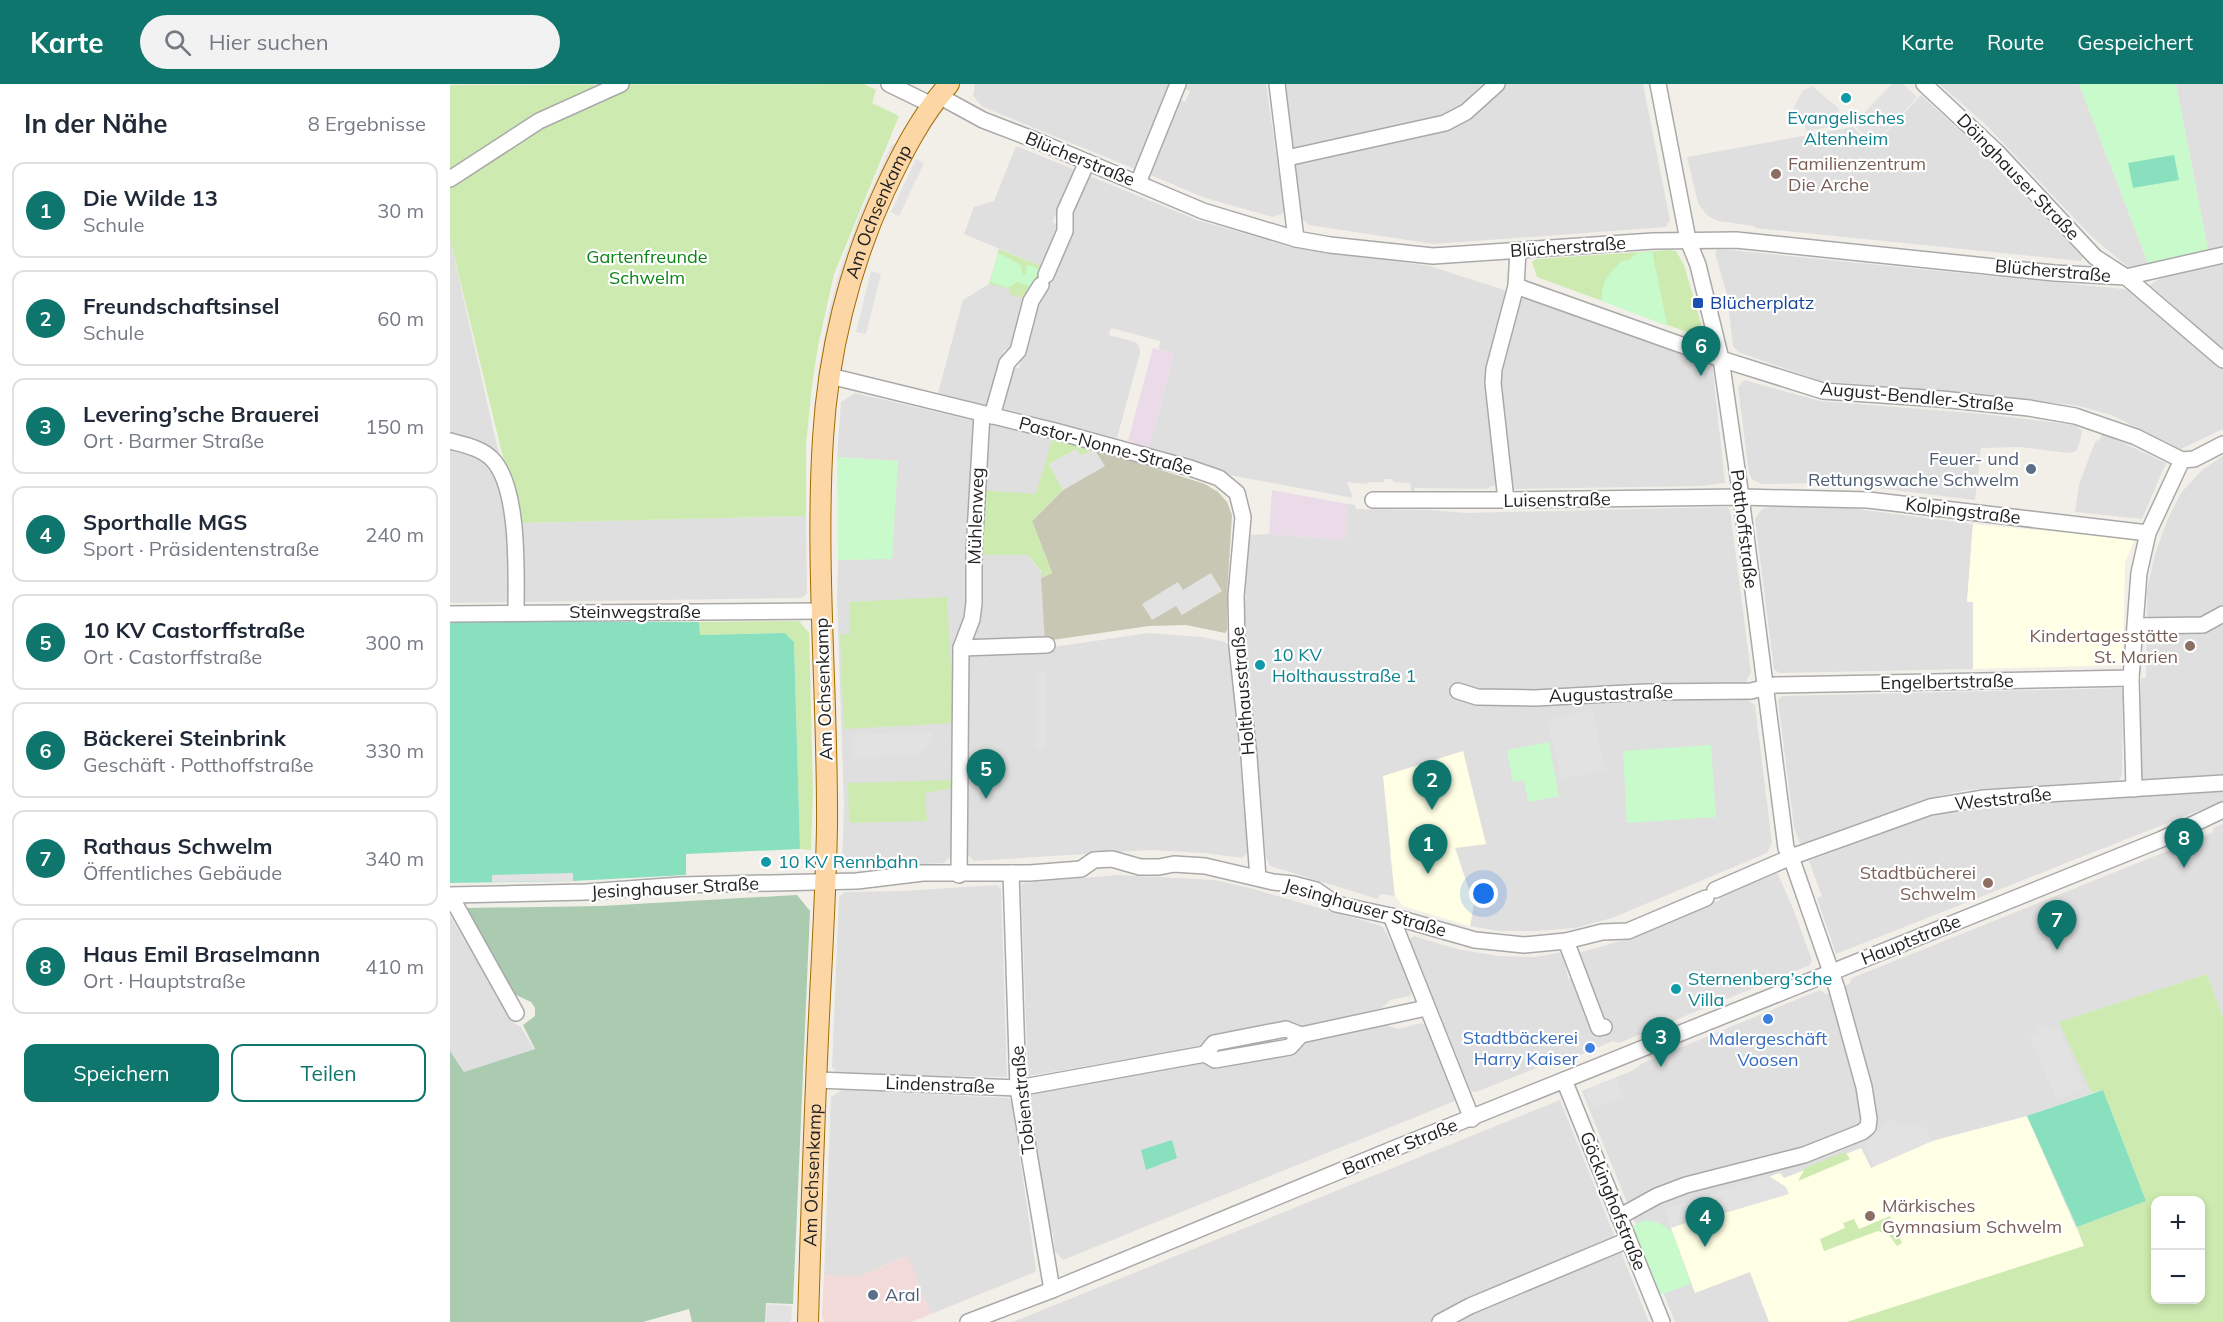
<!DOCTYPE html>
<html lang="de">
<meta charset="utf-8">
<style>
:root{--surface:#fff;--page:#f2f2f3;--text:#1f2937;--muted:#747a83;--line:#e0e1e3;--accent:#0f766e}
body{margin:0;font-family:Mulish,sans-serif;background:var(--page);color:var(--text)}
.controls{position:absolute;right:18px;bottom:18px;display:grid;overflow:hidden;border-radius:12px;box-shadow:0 3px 9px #0003}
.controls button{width:54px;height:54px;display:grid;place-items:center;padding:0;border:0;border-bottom:2px solid var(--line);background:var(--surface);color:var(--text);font:30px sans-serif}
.you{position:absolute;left:1034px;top:810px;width:21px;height:21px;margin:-15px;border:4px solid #fff;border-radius:50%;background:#1a73e8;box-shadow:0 0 0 9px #1a73e833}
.badge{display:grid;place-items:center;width:39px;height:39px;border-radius:50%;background:var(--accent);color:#fff;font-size:20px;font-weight:700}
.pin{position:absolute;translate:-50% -50px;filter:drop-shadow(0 2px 3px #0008)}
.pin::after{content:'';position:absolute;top:32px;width:21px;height:18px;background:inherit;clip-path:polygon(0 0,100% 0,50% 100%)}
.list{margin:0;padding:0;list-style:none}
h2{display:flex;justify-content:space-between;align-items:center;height:78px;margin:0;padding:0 24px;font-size:26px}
h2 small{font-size:20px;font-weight:400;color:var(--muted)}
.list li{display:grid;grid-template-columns:39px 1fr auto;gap:18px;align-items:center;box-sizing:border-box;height:96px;margin:0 12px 12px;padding:0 12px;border:2px solid var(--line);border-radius:12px}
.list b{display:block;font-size:22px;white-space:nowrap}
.list p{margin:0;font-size:20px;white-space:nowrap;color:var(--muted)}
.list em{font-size:20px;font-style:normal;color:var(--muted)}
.actions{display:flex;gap:12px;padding:18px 24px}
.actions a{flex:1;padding:14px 0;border:2px solid var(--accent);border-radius:12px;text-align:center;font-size:21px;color:var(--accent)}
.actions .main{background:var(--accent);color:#fff}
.icon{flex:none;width:33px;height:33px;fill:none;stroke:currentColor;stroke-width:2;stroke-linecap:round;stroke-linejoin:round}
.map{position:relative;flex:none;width:1773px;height:1238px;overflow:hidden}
header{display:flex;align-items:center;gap:36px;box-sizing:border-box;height:84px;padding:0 30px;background:var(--accent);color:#fff}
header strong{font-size:28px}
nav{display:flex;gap:33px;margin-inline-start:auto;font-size:21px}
.search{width:420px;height:54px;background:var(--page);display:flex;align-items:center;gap:15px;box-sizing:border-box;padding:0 21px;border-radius:33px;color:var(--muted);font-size:22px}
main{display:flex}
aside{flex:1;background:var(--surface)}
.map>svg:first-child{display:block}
.residential{fill:#e0dfdf}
.commercial{fill:#f2dad9}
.industrial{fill:#ebdbe8}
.education{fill:#ffffe5}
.construction{fill:#c7c7b4}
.grass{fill:#cdebb0;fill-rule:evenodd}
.cemetery{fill:#aacbaf}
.park{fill:#c8facc}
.pitch{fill:#88e0be}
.parking{fill:#e2e2e2}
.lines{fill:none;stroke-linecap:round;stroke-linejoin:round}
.minor-casing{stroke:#a9a9a9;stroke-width:18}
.major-casing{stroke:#a06b00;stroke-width:22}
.minor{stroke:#fff;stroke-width:15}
.major{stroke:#fcd6a4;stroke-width:20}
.culture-dot{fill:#0f9aa8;stroke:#fff;stroke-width:2}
.education-dot{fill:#8d6e63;stroke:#fff;stroke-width:2}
.transit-dot{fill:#1a4fb4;stroke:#fff;stroke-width:2}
.service-dot{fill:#5c6f8a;stroke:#fff;stroke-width:2}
.shop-dot{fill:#3f7fe0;stroke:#fff;stroke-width:2}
.labels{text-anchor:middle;stroke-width:4.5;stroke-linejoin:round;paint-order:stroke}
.culture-label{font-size:18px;fill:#0d838f;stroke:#fff;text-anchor:start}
.street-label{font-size:18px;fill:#222;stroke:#fff}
.education-label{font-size:18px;fill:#785e54;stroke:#fff;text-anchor:start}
.park-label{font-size:18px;fill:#0c8416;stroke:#fff}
.transit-label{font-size:18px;fill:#164399;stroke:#fff;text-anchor:start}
.service-label{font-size:18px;fill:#4e5e75;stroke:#fff;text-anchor:end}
.shop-label{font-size:18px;fill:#366cbe;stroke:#fff;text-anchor:end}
</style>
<header>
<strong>Karte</strong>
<div class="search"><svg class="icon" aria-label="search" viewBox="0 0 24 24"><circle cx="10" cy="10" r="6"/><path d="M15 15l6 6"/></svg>Hier suchen</div>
<nav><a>Karte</a><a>Route</a><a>Gespeichert</a></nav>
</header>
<main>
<aside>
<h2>In der Nähe<small>8 Ergebnisse</small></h2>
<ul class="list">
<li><span class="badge">1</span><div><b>Die Wilde 13</b><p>Schule</p></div><em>30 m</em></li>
<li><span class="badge">2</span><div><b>Freundschaftsinsel</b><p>Schule</p></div><em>60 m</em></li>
<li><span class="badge">3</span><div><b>Levering’sche Brauerei</b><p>Ort · Barmer Straße</p></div><em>150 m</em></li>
<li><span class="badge">4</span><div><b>Sporthalle MGS</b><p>Sport · Präsidentenstraße</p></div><em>240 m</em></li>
<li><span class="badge">5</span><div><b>10 KV Castorffstraße</b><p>Ort · Castorffstraße</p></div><em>300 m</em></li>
<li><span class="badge">6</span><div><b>Bäckerei Steinbrink</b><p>Geschäft · Potthoffstraße</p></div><em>330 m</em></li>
<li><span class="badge">7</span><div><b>Rathaus Schwelm</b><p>Öffentliches Gebäude</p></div><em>340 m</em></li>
<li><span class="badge">8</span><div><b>Haus Emil Braselmann</b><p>Ort · Hauptstraße</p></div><em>410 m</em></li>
</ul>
<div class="actions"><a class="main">Speichern</a><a>Teilen</a></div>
</aside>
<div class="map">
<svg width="1773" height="1238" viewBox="0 0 1773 1238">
<rect width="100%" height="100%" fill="#f2efe9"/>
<g class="residential">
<path d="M525,0H724L690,87L533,23L523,12Z"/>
<path d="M733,0H816L834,126L832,130L823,133L755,114L696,89L727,15L735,18L740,7L732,3Z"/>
<path d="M833,0H1193L1220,136L1216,143L984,160L859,141L852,135Z"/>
<path d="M1489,0H1629L1698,179L1679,184L1641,152L1534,39Z"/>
<path d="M1726,0H1773V163L1758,166Z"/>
<path d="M1471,11L1526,61L1633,173L1631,177L1305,144L1304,142L1268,137L1257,131L1248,119L1237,73L1403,43L1423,62Z"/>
<path d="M566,62L626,86L611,125L607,128L602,138L610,142L593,183L514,150L524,123L544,117Z"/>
<path d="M635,90L747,136L841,163L980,182L1054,206L1057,210L1038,281L1046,384L1045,401L1036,405L965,404L964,407H961L960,399L943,398V395H935L934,398H918L917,400L897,398L903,414L774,390L760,383L699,364L724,270L709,265L710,257L661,244L659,251L685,258L689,262L690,269L667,354L550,324L561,283L569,284L586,219L602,195L622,147L619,128Z"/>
<path d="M0,155L47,362L69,439L356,432L357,510L351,514L0,519Z"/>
<path d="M1268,165L1684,206L1773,283V345L1731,365L1661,331L1629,322L1531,310L1371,297L1288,268L1283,262L1277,211L1265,169Z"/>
<path d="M1773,180V265L1700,201L1714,192Z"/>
<path d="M539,200L560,205L576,214L562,267L554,266L539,322L488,309L513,216Z"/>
<path d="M1072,212L1262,279L1275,399L1252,402L1062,405L1051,308V291L1068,215Z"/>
<path d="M1294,296L1370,317L1534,330L1625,341L1632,347L1629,361L1626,367L1619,369L1569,363L1531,364L1525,416L1385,399L1311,400L1302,395L1299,389L1288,303Z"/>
<path d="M405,309L602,355L587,410L578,471L591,488L596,564L699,549L752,553L775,558L780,562L798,767L793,774L754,769L699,766L524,777L517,770L501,772L494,779L443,782L396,783L392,780L394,721L387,514L388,476L442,474L447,377L387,373L391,318Z"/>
<path d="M1652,349L1716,379L1692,435L1625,428L1629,401L1645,358L1650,355Z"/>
<path d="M1773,372V690L1690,696L1691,594H1696L1697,506L1705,470L1718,435L1731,409L1752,386Z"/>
<path d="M897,420L905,421L906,425L980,426L1015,429L1277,423L1280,426L1301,589L1297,595L1299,617L1305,621L1322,759L1317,769L1162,834L1125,844L1087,847H1049L1020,842L1024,820L940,769L945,812L930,810L928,815L820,782L816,773L797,558L794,544L798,451L819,450L896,456Z"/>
<path d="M1318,423H1391L1523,440L1517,517L1523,518V585L1329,589L1324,585L1305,435L1312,425Z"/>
<path d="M1673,604L1672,692L1668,697L1516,706L1475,715L1350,760L1344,743L1328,616L1332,612Z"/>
<path d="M1773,706V717L1386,870L1367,814L1372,812L1359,777L1482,731L1581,718Z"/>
<path d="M1773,740V934L1757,890L1610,938L1642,1009L1577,1032L1627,1143L1397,1238H1225L1132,1007L1184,986L1193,979L1370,906L1376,910L1399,900L1402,894L1762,749L1764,743Z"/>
<path d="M1326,786L1342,822L1362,876L1360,881L1169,959L1163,957L1104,982L1102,978L1026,1008L1021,1007L960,856L963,852L1007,865L1049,872L1085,873L1113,868L1118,895L1133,891L1128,869L1185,853L1270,816L1268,810Z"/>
<path d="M667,791L764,796L796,803L932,842L945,865L962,907L960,912L940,916L932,924L853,942L839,937L758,953L748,963L578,992L571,802L573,799Z"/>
<path d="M547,801L551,805L557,993L388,990L382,983L389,813L395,808L453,807Z"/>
<path d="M0,832L64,939L71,943L84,965L14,988L0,967Z"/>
<path d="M972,939L975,941L1005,1017L613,1176L605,1167L603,1150L597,1138L578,1013L581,1009L751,979L765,985L847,969L857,958L936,941L948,945Z"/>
<path d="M392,1006L558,1014L562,1017L586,1186L585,1188L481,1230L457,1172L407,1193L374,1191L381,1013Z"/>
<path d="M1110,1016L1199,1238H563Z"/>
</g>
<path class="commercial" d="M458,1172L481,1230L461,1238H374L372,1232L374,1191L407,1193Z"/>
<g class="industrial">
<path d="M703,264L724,270L699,364L678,357Z"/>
<path d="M822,406L897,420L896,456L819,450Z"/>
</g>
<g class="education">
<path d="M1523,440L1685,455L1675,478L1673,578L1669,581L1523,585V518H1517Z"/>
<path d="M1013,667L1036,760L1005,764L1024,820L1020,842L953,822L945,812L933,692Z"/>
<path d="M1577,1032L1634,1162L1397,1238H1319L1300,1188L1245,1209L1221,1144L1217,1125L1330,1089L1334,1094L1411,1064L1421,1084L1482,1057Z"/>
</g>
<path class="construction" d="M644,365L755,400L768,408L777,418L782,431L777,511V546L775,549L736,541L699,542L595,557L591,494L602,489L582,437L613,406L654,382Z"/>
<g class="grass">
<path d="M414,0L426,6L422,19L449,32L384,190L368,262L362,301L356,361V432L69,439L0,155V1Z"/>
<path d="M549,165L593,183V190L576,214L559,210L560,205L539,200Z"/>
<path d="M1220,166L1226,167L1234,181L1255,253L1253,254L1087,193L1082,178L1086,175Z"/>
<path d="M602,355L644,365L631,372L626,365L599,380L613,406L582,437L602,489L591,494V487L578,471H528L531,406L586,410Z"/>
<path d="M497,513L504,639L394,645L390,550H399V518Z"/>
<path d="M349,537L359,549L363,707L361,766L350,765L344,558L335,549L250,551L249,538Z"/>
<path d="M503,696L502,704L475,709L477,737L399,739L398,699Z"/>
<path d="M1757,890L1773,934V1238H1397L1634,1162L1627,1143L1696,1117L1653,1006L1642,1009L1609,938ZM1706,1116H1750V1216H1706Z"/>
<path d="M1392,1069H1396L1400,1075L1348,1097L1355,1084Z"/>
<path d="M1440,1132L1452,1159L1447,1162L1439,1151L1428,1147L1374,1167L1370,1155L1395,1144L1393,1139L1404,1135L1409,1145Z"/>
</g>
<path class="cemetery" d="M347,811L360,827L343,1220L316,1219L315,1238H242L239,1225L193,1238H0V967L14,988L85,965L73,941L85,932V924L81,918L62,909L15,827L16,824L151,822Z"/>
<g class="park">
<path d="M1629,0H1726L1758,166L1698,179Z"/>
<path d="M1202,167L1217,240L1215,241L1152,217C1150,200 1160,188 1172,177L1179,176L1187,169Z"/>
<path d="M548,169L570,180L573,192L576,190L577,181C582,181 587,184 590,187L583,196L585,201L582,203L567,198L558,204L540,198Z"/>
<path d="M387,373L448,377L442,475L388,476Z"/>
<path d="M1099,658L1109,712L1078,718L1074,696L1063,698L1057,666Z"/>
<path d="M1261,661L1266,733L1177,739L1173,667Z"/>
<path d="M1196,1136L1207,1138L1222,1147L1241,1200L1209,1211L1182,1145L1186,1140Z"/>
</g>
<g class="pitch">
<path d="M1724,71L1729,96L1683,104L1678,79Z"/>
<path d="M0,538H249L250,551L335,549L344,558L350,765L236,770V791L123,797L0,799Z"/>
<path d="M1653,1006L1696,1117L1627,1143L1577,1032Z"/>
<path d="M722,1056L727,1074L696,1086L691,1066Z"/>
</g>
<g class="parking">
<path d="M1442,0H1453L1467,13L1424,60L1403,40Z"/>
<path d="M1362,2L1388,24L1392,41L1356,47L1352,34L1338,36L1352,7Z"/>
<path d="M442,60L446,61L427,102L371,296L367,295L380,223L390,186L409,133Z"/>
<path d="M466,75L474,79L449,132L441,128Z"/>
<path d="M421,187L431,190L416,250L406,248Z"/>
<path d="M626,365L631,372L644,365L655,382L613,406L599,380Z"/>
<path d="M761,489L772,507L732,531L726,522L702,536L692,520L728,498L733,506Z"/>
<path d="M587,589H597L595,664L585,665Z"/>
<path d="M1143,626L1155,686L1111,695L1098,636Z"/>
<path d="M482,648V658L468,671L403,674L402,651Z"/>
<path d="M123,789V797L42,798V791Z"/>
<path d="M1597,940L1600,946L1608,942L1635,1004L1607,1016L1579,953L1588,950L1587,944Z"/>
<path d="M1166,994L1173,1013L1143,1025L1135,1007Z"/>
<path d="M1443,1034L1446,1041L1456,1043L1465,1039L1476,1044L1482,1057L1424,1082L1413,1055L1428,1049L1435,1038Z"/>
<path d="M1319,1092L1336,1103L1339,1110L1268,1131L1267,1128L1221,1144L1217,1125Z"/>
<path d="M317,1220L342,1222L341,1238H316Z"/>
</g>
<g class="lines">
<defs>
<g id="minor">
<path d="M439,0L482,21"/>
<path d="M827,0L846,155"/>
<path d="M1474,0L1547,68L1645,173L1676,193L1773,276"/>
<path d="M489,12L533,36L585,56L753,127L846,155L880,161L983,172L1203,157L1286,156L1604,189L1676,193L1773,171"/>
<path d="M837,74L995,39L1016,28L1047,0"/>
<path d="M0,95L89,37L171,0"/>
<path d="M688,99L728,0"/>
<path d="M596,191L615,147V127L637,78"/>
<path d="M1066,202L1271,275L1373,307L1491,315L1579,324L1625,332L1686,353L1732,376"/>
<path d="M380,292L605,347L740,384L769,394L787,409L793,433L786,512L787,563L799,673L808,794"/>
<path d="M542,332L557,279L568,267L581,217L591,201"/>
<path d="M0,357C15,361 31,364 42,375C70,404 66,491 66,529"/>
<path d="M923,416H1056L1291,413L1418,416L1698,449"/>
<path d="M1056,416L1043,299L1044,285L1066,202L1068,167"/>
<path d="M0,530L371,527"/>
<path d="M1686,542L1753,541L1773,530"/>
<path d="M511,564L597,561"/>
<path d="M1008,607L1027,613L1085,614L1196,608L1301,607L1325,601L1681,594"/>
<path d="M1684,705L1681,594L1689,489L1698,449L1732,376L1744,375L1773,360"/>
<path d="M561,789L568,1004L602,1206"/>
<path d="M509,791L511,564L522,535L524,519V467L532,330"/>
<path d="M1265,806L1341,773L1480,723L1534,714L1773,699"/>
<path d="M941,832L1022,1035"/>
<path d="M1116,857L1152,848L1178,847L1256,814"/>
<path d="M66,929L0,811L136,808L231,801L407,797L473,789H580L631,785L644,776L662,775L690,783H709L724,780L755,782L823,798L843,800L866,806L886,820L941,832L1025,856L1074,861L1116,857L1149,944L1154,943"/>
<path d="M755,970L764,959L836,945L851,951"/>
<path d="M367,996L568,1004L755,970L765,976L840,963L851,951L976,924"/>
<path d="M1114,996L1212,1238"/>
<path d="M1169,1133L1207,1112L1236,1101L1354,1071L1412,1048L1418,1043L1419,1035L1414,1003L1387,905L1341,773L1336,764L1291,413L1271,275L1248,181L1238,156L1208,0"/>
<path d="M518,1238L602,1206L943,1065L1712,755L1773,726"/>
<path d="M990,1238L1020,1222L1178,1156"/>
</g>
<g id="major">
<path id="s1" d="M358,1238C361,1136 364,1034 369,933C372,869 376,806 377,742C378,613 365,483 373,354C378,270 399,184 434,108C452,69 471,32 499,0"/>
</g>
</defs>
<use href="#minor" class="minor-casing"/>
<use href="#major" class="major-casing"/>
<use href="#minor" class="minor"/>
<use href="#major" class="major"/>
</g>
<g class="culture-dot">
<circle cx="1396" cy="14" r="6"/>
<circle cx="810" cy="581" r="6"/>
<circle cx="316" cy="778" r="6"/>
<circle cx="1226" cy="905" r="6"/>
</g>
<g class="education-dot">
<circle cx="1326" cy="90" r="6"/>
<circle cx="1740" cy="562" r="6"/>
<circle cx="1538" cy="799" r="6"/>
<circle cx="1420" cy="1132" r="6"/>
</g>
<rect class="transit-dot" x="1242" y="213" width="12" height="12" rx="3"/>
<g class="service-dot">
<circle cx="1581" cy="385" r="6"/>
<circle cx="423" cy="1211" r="6"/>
</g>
<g class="shop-dot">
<circle cx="1318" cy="935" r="6"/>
<circle cx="1140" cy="964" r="6"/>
</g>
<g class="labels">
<g class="culture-label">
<text x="1396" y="40" text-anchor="middle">Evangelisches<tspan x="1396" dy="21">Altenheim</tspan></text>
<text x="822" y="577">10 KV<tspan x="822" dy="21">Holthausstraße 1</tspan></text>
<text x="328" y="784">10 KV Rennbahn</text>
<text x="1238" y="901">Sternenberg’sche<tspan x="1238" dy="21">Villa</tspan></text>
</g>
<g class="street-label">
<text transform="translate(630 75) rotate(22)" y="6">Blücherstraße</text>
<text transform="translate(1568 93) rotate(46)" y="6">Döinghauser Straße</text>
<text dy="6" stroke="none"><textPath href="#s1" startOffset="1119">Am Ochsenkamp</textPath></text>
<text transform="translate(1118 163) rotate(-4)" y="6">Blücherstraße</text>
<text transform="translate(1603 187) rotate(5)" y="6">Blücherstraße</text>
<text transform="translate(1467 313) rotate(5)" y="6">August-Bendler-Straße</text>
<text transform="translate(656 362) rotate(15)" y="6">Pastor-Nonne-Straße</text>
<text transform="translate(1107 416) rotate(-1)" y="6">Luisenstraße</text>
<text transform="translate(1513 427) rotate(7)" y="6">Kolpingstraße</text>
<text transform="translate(526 432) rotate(-88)" y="6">Mühlenweg</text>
<text transform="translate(1294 445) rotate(83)" y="6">Potthoffstraße</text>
<text x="185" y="534">Steinwegstraße</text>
<text transform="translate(1497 598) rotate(-1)" y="6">Engelbertstraße</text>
<text transform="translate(374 605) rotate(-92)" y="6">Am Ochsenkamp</text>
<text transform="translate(793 607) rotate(-95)" y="6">Holthausstraße</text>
<text transform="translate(1161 610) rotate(-2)" y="6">Augustastraße</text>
<text transform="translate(1553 715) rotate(-6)" y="6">Weststraße</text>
<text transform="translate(225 804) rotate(-3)" y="6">Jesinghauser Straße</text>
<text transform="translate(915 824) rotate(16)" y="6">Jesinghauser Straße</text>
<text transform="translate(1461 856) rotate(-22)" y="6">Hauptstraße</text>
<text transform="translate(490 1001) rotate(2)" y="6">Lindenstraße</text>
<text transform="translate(573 1016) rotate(-96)" y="6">Tobienstraße</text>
<text transform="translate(950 1063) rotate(-22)" y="6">Barmer Straße</text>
<text dy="6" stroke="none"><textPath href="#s1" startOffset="147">Am Ochsenkamp</textPath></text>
<text transform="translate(1163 1117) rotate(68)" y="6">Göckinghofstraße</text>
</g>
<g class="education-label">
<text x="1338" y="86">Familienzentrum<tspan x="1338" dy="21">Die Arche</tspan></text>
<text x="1728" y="558" text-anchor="end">Kindertagesstätte<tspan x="1728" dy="21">St. Marien</tspan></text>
<text x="1526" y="795" text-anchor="end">Stadtbücherei<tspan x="1526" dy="21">Schwelm</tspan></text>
<text x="1432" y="1128">Märkisches<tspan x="1432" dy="21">Gymnasium Schwelm</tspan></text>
</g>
<g class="park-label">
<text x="197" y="179">Gartenfreunde<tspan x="197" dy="21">Schwelm</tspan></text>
</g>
<g class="transit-label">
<text x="1260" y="225">Blücherplatz</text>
</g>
<g class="service-label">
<text x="1569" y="381">Feuer- und<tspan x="1569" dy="21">Rettungswache Schwelm</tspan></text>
<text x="435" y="1217" text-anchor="start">Aral</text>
</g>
<g class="shop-label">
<text x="1128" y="960">Stadtbäckerei<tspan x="1128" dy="21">Harry Kaiser</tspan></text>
<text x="1318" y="961" text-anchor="middle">Malergeschäft<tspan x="1318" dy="21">Voosen</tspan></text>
</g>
</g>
</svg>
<div class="controls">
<button>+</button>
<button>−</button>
</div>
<div class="you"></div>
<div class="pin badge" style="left:978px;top:790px">1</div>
<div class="pin badge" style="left:982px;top:726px">2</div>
<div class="pin badge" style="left:1211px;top:983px">3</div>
<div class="pin badge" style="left:1255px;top:1163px">4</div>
<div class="pin badge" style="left:536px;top:715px">5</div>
<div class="pin badge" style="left:1251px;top:292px">6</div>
<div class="pin badge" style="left:1607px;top:866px">7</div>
<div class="pin badge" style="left:1734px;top:784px">8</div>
</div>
</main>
